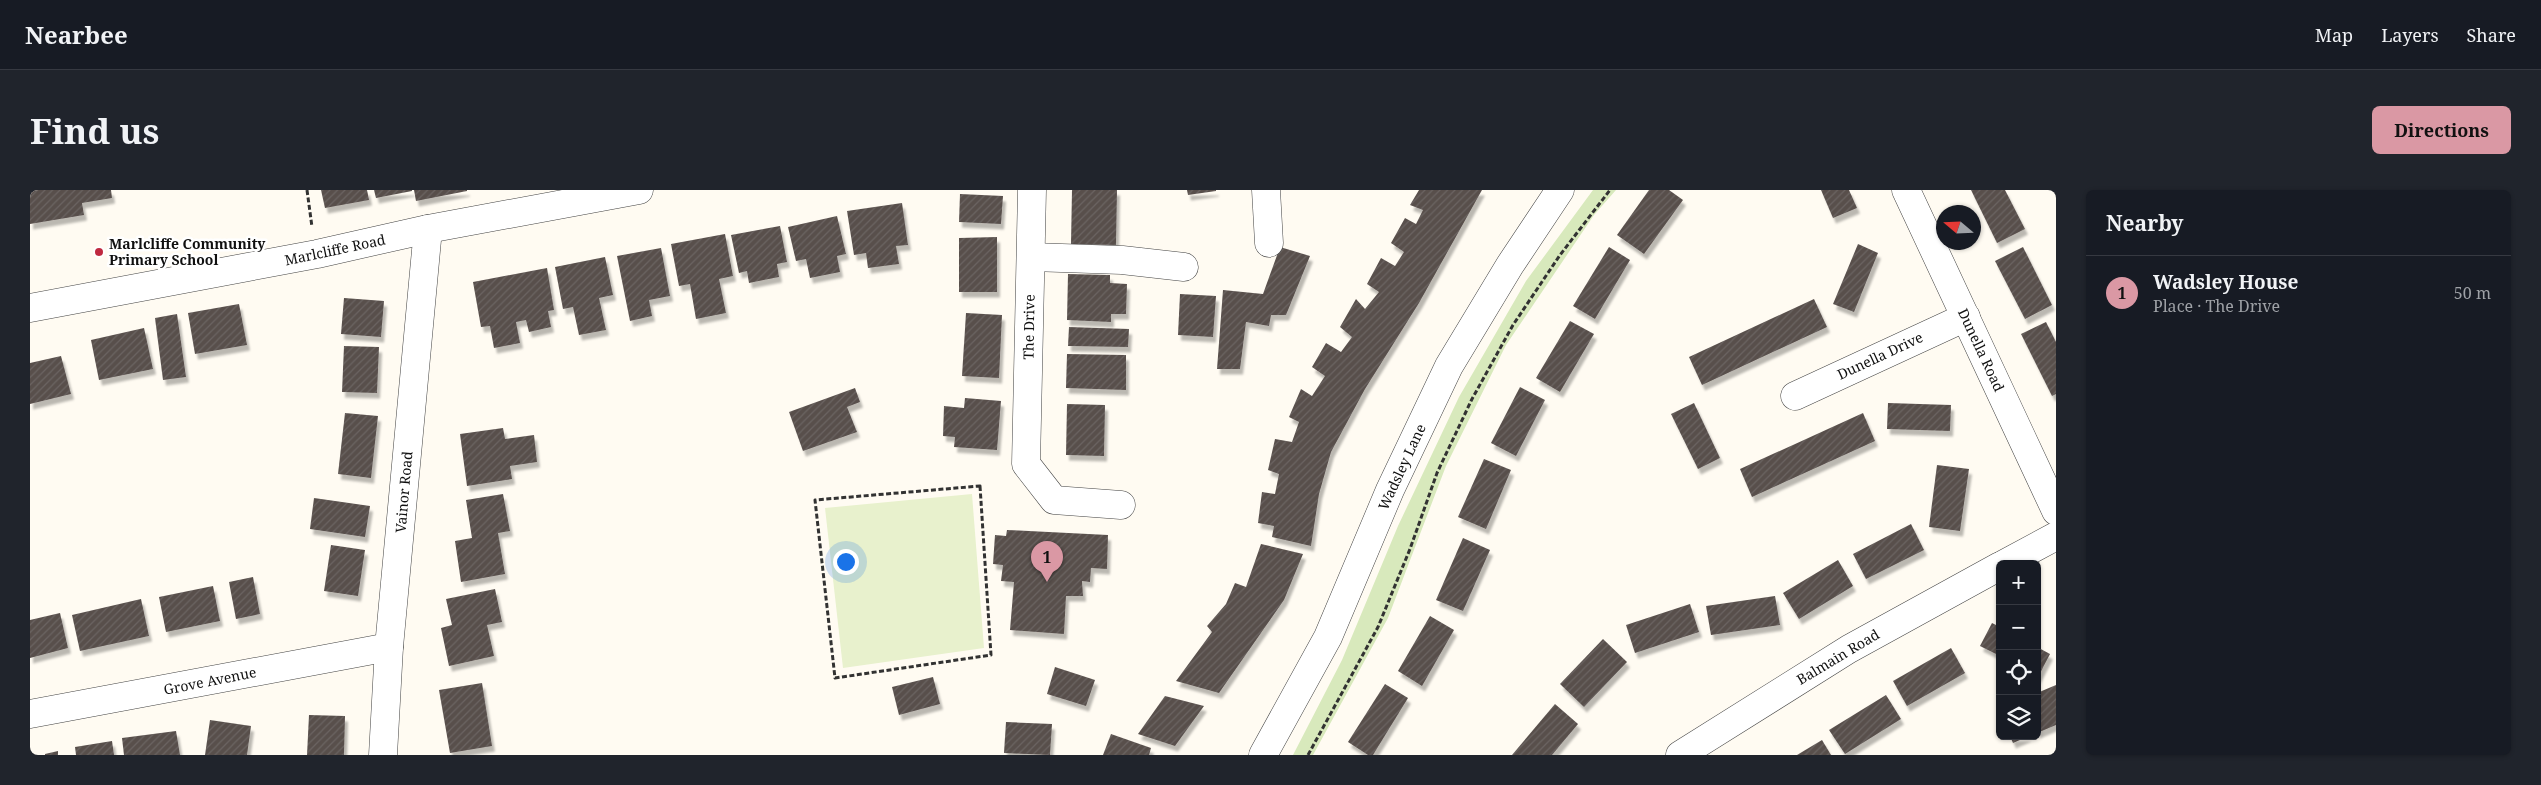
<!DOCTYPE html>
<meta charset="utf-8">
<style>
:root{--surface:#171b24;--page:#20242c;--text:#f1f3f6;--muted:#9ea1a6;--line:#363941;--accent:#da98a4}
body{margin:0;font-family:"Noto Serif",serif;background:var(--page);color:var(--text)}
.controls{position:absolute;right:15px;bottom:15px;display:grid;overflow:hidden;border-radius:8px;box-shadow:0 1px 4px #0004}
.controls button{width:45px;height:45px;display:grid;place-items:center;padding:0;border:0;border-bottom:1px solid var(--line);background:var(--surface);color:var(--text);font:25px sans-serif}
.compass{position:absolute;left:1906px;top:15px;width:45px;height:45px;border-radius:50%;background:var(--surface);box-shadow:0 1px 4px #0004;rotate:289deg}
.you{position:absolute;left:815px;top:371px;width:18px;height:18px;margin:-12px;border:4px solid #fff;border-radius:50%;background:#1a73e8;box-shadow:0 0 0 8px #1a73e833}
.badge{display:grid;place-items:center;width:32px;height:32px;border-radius:50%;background:var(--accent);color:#111;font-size:16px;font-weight:700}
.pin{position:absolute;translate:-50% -41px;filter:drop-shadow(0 1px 2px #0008)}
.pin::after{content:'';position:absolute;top:26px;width:18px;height:15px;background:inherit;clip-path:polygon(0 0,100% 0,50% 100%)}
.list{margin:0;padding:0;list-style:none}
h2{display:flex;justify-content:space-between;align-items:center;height:65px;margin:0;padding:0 20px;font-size:21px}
h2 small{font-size:16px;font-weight:400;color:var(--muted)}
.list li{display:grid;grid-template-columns:32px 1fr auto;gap:15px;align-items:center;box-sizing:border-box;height:75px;padding:0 20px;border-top:1px solid var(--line)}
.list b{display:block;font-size:19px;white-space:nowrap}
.list p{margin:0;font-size:16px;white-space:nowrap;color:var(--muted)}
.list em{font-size:16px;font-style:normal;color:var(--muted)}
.icon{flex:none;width:28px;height:28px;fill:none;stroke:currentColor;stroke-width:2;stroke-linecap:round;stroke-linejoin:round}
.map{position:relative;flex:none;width:2026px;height:565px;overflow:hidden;border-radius:8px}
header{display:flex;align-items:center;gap:30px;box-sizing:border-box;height:70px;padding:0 25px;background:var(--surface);border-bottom:1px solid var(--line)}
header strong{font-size:24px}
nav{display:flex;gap:28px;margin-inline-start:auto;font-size:18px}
.intro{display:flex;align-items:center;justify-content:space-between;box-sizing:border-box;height:120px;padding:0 30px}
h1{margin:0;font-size:35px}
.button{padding:12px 22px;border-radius:8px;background:var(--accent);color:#111;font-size:18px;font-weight:700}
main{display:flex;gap:30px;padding:0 30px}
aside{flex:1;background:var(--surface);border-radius:8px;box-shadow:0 1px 4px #0004}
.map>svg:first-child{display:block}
.grass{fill:#d8e9bc}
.pitch{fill:#e8f1cd}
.building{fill:url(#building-hatch);filter:url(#shadow)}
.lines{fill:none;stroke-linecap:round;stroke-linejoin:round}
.minor-casing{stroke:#434343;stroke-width:29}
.path{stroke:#323232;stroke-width:3;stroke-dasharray:5 2.5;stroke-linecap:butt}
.minor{stroke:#fff;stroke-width:28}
.poi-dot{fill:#bf2940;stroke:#fff;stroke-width:2}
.labels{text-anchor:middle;stroke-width:5;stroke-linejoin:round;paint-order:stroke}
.poi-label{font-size:14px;font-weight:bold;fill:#101010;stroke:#fff;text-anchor:start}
.street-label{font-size:14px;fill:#101010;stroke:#fff}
</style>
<header>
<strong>Nearbee</strong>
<nav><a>Map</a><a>Layers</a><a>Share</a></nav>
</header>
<div class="intro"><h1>Find us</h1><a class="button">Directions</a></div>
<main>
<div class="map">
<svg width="2026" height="565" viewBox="0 0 2026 565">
<defs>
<pattern id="building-hatch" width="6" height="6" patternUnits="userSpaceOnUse" patternTransform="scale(1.25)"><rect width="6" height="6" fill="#584f4c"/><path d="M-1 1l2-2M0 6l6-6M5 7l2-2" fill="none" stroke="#6b6461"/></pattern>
<filter id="shadow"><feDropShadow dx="3" dy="5.5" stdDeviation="1" flood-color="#0004"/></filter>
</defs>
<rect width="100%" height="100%" fill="#fffbf2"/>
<path class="grass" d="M1563,0H1586L1564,25L1476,155L1416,276L1358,428L1283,565H1263L1312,470L1368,336L1429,207L1496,91Z"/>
<path class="pitch" d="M942,304L954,458L813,478L795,318Z"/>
<g class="building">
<path d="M0,0H81L82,8L52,13L54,25L0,34Z"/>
<path d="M291,0H337L339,10L295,18Z"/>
<path d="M344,0H382V1L346,8Z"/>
<path d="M384,0H437V1L386,11Z"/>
<path d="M1042,0H1087L1086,55L1041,54Z"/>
<path d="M1157,0H1186V1L1158,5Z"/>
<path d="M1389,0H1452L1389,113L1335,199L1301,262L1289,304L1281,356L1242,347L1244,336L1228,333L1232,302L1245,304L1249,284L1238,280L1245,249L1262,252L1269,232L1259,227L1271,199L1282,206L1295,186L1282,177L1296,153L1311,162L1322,147L1310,137L1326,109L1335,119L1349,102L1337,94L1351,68L1365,76L1374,62L1361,53L1375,28L1386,34L1393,20L1380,15Z"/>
<path d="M1619,0H1639L1653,10L1614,64L1587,45Z"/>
<path d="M1791,0H1819L1827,18L1803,28Z"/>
<path d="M1941,0H1975L1995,39L1967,53Z"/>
<path d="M930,4L973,6L971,34L929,32Z"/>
<path d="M872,13L878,55L866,56L869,74L838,78L836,63L824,65L817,21Z"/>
<path d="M807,26L816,64L807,66L810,82L780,88L776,69L766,71L758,37Z"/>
<path d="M750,36L757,72L747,74L749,87L719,93L717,81L709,83L701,45Z"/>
<path d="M695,44L703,86L689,89L696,123L666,129L660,94L649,96L641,54Z"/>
<path d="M967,47V102H929V48Z"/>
<path d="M1828,54L1848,63L1824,122L1803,114Z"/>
<path d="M1250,57L1280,66L1256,125H1241L1239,136L1216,132L1210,179H1187L1193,100L1233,104Z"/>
<path d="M1579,57L1600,70L1565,129L1543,116Z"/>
<path d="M1993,57L2022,115L1995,129L1965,71Z"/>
<path d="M631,58L640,106L619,110L622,126L600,131L587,66Z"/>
<path d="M575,67L583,105L569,108L576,140L549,145L543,117L533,119L525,77Z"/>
<path d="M517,78L524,120L518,121L521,137L499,142L496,130L486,132L490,153L464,158L460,136L451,137L443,92Z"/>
<path d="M1038,84L1080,85V93L1097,94L1096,124H1081V132L1037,130Z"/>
<path d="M1150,104L1186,106L1183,147L1148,145Z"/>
<path d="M314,108L354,111L351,147L311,144Z"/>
<path d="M1784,109L1797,137L1672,195L1659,167Z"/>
<path d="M209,114L217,155L165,164L158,123Z"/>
<path d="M936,123L972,125L969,188L932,186Z"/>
<path d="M147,124L156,187L133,190L125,128Z"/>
<path d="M1540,131L1564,144L1530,202L1506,188Z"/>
<path d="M2016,132L2026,152V204L2022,206L1991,144Z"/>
<path d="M1039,137L1099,139L1098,157L1038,156Z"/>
<path d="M114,138L123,179L69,190L61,150Z"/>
<path d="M314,156L349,157L347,203L312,202Z"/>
<path d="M1037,164L1096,165V200L1036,198Z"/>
<path d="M31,166L41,204L0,214V173Z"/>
<path d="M1490,197L1515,210L1486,266L1461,253Z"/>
<path d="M825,198L830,212L817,217L827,242L773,261L759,222Z"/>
<path d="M935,208L971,211L967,260L924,257L925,247L913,246L914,216L934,218Z"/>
<path d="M1664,213L1690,268L1668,279L1641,224Z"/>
<path d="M1858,213L1921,215L1920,241L1857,239Z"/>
<path d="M1037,214L1075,215L1074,266L1036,265Z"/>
<path d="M315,223L348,226L341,288L308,284Z"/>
<path d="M1833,223L1845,251L1722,307L1710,279Z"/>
<path d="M473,238L475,249L504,245L507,272L480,276L482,289L437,296L430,244Z"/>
<path d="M1454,269L1481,280L1456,339L1428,327Z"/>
<path d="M1907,275L1939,279L1930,341L1899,337Z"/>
<path d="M473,304L480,341L468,343L475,384L431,392L425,351L442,348L436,310Z"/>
<path d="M284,308L340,316L335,347L280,339Z"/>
<path d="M1881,334L1894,360L1836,389L1823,364Z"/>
<path d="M977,340L1078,345L1077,379L1061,378L1060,392L1052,391L1053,406H1036L1034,444L980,440L984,392L971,391L973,375L963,374L965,345L976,346Z"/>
<path d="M1433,348L1460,360L1433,421L1406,410Z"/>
<path d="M1231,354L1273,364L1254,410L1189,503L1146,491L1182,442L1177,436L1196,414L1205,393L1216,397Z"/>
<path d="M301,355L335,360L328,406L294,401Z"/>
<path d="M1808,370L1823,396L1769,429L1753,403Z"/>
<path d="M223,387L230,424L206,429L199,392Z"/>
<path d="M183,396L190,431L136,442L129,407Z"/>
<path d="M465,399L472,432L457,435L464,466L419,476L411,438L422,435L416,409Z"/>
<path d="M1745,406L1750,435L1681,445L1676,416Z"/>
<path d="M111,409L119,446L50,461L42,425Z"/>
<path d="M1660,414L1669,442L1605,463L1596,435Z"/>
<path d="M30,423L38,458L0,468V430Z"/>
<path d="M1400,426L1424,440L1392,496L1368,481Z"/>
<path d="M1962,433L1970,437V466L1950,456Z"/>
<path d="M1573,449L1597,472L1554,517L1530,494Z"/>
<path d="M2007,457L2020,464L2007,489Z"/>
<path d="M1921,458L1935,483L1877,516L1863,491Z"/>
<path d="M1025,477L1065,490L1056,516L1017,504Z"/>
<path d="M903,487L910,514L869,525L862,497Z"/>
<path d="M452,493L462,556L420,563L409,500Z"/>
<path d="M1355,494L1378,508L1343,565H1338L1318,552Z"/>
<path d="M2026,495V535L2007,543V503Z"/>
<path d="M1856,505L1871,529L1815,564L1799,540Z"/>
<path d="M1135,506L1174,516L1145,556L1108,544Z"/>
<path d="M1525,514L1548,534L1522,565H1482Z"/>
<path d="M279,525L315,526L314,565H277Z"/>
<path d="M180,530L221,536L217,565H175Z"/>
<path d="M976,532L1022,534L1020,565L974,563Z"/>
<path d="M146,541L150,565H94L92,548Z"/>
<path d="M1081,544L1121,558L1119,565H1073Z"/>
<path d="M1980,546H1999L1983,553Z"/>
<path d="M1792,550L1801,565H1767Z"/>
<path d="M82,551L84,565H46L45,557Z"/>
<path d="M28,561V565H15V564Z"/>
</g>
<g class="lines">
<defs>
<g id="minor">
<path d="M1002,0L996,274L1024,310L1091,315"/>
<path d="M1236,0L1239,53"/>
<path d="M1876,0L2026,321"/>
<path d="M1001,67L1092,70L1154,77"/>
<path d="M0,118L287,64L398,39L609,0"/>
<path d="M1765,206L1936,127"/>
<path d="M1974,374L2026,346"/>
<path d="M0,524L359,457"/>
<path d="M353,565L359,457L398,39"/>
<path d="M1233,565L1298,447L1360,300L1419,176L1480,75L1530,0"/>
<path d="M1650,565L1819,459L1970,376"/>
</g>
</defs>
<use href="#minor" class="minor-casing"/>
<g class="path">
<path d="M277,0L282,37"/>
<path d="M950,296L961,465L805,488L785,310Z"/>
<path d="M1278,565L1348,437L1380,359L1407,283L1442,209L1483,135L1530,65L1580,0"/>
</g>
<use href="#minor" class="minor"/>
</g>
<circle class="poi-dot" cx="69" cy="62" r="5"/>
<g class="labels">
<g class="poi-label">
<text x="79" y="59">Marlcliffe Community<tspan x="79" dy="16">Primary School</tspan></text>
</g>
<g class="street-label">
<text transform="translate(305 60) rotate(-12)" y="5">Marlcliffe Road</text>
<text transform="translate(999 137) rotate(-89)" y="5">The Drive</text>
<text transform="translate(1951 160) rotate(65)" y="5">Dunella Road</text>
<text transform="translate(1850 166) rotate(-25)" y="5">Dunella Drive</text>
<text transform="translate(1372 277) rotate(-65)" y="5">Wadsley Lane</text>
<text transform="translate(374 302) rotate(-85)" y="5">Vainor Road</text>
<text transform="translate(1808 467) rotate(-31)" y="5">Balmain Road</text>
<text transform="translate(180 491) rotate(-11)" y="5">Grove Avenue</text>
</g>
</g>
</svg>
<div class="controls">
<button>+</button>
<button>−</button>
<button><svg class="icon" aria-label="locate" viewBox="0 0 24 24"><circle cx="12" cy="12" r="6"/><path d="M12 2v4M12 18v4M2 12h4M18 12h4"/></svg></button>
<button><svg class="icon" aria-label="layers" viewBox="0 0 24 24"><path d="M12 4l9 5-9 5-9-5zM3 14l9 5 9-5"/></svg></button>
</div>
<svg class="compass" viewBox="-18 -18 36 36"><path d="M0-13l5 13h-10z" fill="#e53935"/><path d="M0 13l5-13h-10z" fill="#9ea1a6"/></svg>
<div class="you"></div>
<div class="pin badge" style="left:1017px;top:392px">1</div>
</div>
<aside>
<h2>Nearby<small></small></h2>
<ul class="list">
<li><span class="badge">1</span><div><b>Wadsley House</b><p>Place · The Drive</p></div><em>50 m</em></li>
</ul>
</aside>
</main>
